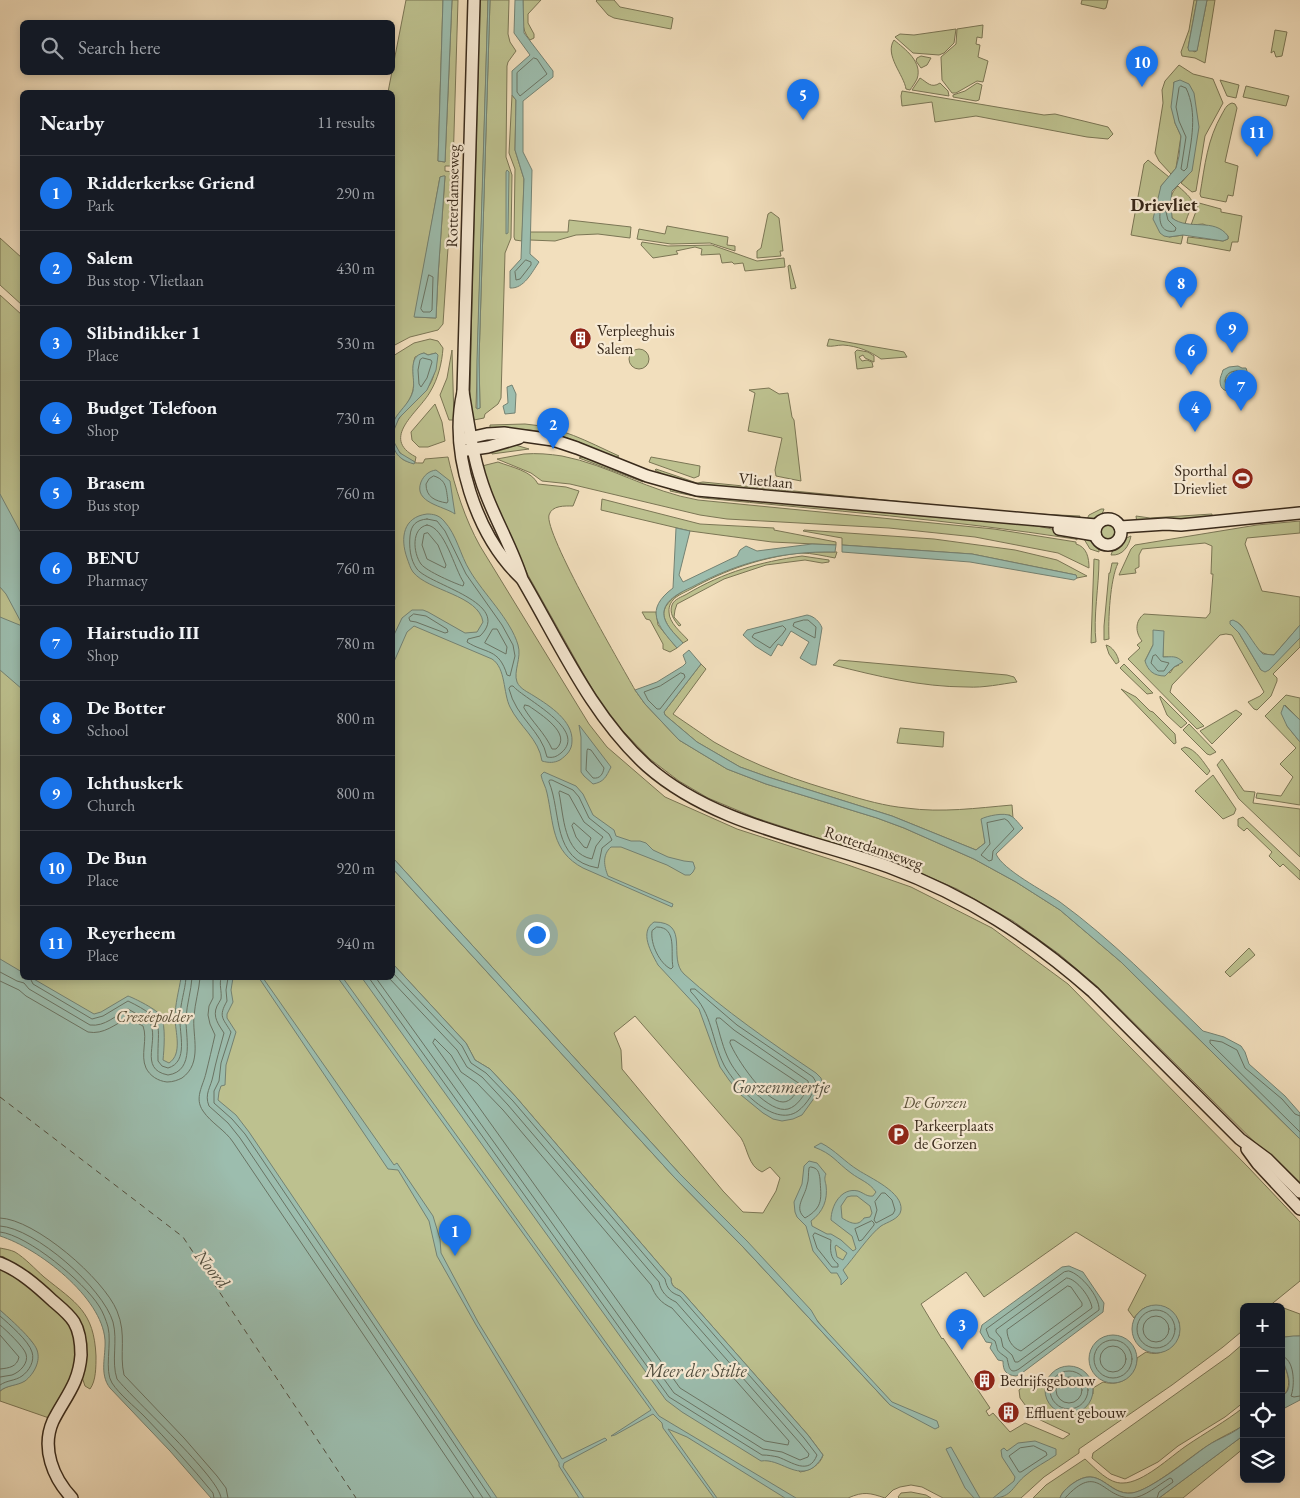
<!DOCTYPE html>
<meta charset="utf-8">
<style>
:root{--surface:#171b24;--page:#20242c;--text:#f1f3f6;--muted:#9ea1a6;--line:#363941;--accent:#1a73e8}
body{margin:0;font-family:"EB Garamond",serif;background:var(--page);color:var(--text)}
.controls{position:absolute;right:15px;bottom:15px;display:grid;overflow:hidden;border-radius:8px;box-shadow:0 2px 8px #0003}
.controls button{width:45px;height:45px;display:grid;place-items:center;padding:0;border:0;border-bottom:1px solid var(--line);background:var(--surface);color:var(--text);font:25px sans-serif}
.you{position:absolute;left:536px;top:934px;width:18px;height:18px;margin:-12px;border:4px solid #fff;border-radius:50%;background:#1a73e8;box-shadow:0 0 0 8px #1a73e833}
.badge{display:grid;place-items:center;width:32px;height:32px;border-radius:50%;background:var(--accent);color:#fff;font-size:16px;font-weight:700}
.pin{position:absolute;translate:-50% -41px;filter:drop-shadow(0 1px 2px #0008)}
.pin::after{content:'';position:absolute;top:26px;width:18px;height:15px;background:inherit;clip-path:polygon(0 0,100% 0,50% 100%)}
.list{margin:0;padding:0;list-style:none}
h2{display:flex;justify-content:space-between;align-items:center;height:65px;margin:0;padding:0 20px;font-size:21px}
h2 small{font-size:16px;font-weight:400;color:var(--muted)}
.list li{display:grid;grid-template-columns:32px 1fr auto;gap:15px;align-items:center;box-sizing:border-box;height:75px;padding:0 20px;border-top:1px solid var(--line)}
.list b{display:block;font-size:19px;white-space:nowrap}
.list p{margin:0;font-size:16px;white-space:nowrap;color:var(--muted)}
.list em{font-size:16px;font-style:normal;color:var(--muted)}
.icon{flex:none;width:28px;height:28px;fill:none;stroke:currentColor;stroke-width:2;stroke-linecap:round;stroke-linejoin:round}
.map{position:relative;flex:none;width:1300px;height:1498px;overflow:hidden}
.search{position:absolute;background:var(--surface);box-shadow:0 2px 8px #0003;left:20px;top:20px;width:375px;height:55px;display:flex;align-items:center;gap:12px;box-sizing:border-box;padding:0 18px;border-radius:8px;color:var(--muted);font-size:19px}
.panel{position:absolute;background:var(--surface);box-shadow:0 2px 8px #0003;left:20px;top:90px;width:375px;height:890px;border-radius:8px}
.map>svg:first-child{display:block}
.green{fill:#bdc18f;stroke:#7b7655;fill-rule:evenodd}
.water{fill:#9cbdae;stroke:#748273;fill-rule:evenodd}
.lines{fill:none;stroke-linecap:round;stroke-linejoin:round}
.shore{stroke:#6a7464;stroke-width:1}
.ferry{stroke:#524f40;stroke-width:1;stroke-dasharray:6 5;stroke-linecap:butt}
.secondary-casing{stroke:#392a1b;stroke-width:14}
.secondary{stroke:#f7ead4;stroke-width:11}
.labels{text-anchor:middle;stroke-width:4.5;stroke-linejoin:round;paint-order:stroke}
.street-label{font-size:16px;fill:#392a1b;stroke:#f7ead4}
.poi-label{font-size:16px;fill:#392a1b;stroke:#f7ead4;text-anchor:start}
.park-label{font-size:16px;font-style:italic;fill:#5a5038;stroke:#f7ead4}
.neighbourhood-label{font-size:18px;font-weight:bold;fill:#392a1b;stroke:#f7ead4}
.water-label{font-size:18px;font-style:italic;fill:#524f40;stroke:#f7ead4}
</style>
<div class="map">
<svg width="1300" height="1498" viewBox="0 0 1300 1498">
<rect width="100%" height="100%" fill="#f2dfbd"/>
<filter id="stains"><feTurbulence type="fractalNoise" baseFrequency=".004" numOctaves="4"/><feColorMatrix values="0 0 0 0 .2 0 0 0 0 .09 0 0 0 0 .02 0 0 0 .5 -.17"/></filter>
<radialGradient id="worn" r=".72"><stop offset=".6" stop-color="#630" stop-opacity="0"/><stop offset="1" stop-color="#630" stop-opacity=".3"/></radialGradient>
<g class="green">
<path d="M406,0H443L438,161L445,162L452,0H458L453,166H445V171L453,172L443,324L438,330L410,337L393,346L392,92H388ZM445,176L438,276L436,318L415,317L440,177Z"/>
<path d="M480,0H488L476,408H480L479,360L490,0H509L508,34L510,42L516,51L508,62L507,66L506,157L512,175L511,238L505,253L501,398L498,404L485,414L484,418L474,420L470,401L472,294Z"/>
<path d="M523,0H541L528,14V23L534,34V38L530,40C520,29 523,15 523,0Z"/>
<path d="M597,0H614L620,7L670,17L673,18L671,29L614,18L608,15L596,1Z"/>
<path d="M1082,0H1108L1106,8L1104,9L1081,4Z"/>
<path d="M1194,0H1197L1188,48L1195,52L1197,50L1207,0H1215L1205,63L1195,58L1182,56L1181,52L1189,30Z"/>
<path d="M983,25L982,38L977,37L976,44L980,45L978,57L988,61L983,82L977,81L956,93H952L942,80L941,57L956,44L957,29Z"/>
<path d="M956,29L954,43L944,53L939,55L913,53L895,37L900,34L914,35Z"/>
<path d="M1275,30L1287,32L1282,56L1276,57L1274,51L1271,53Z"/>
<path d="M894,40C905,49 923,62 917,79C915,83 912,87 910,90L906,89C904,75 884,55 894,40Z"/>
<path d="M921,56L931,58L927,65L921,68L916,61L917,58Z"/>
<path d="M1179,65L1193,74L1213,79L1223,103L1205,136L1196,191L1192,192L1181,183L1188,175L1174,82L1175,123L1181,136L1176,168L1171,174L1159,161L1155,153L1163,103L1162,90L1165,81Z"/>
<path d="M920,78C927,82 931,89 940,83L948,91L949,96L912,90Z"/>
<path d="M1220,80L1239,85L1236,98L1227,96Z"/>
<path d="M977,83L982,85L979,100L976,101L953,97V95L965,91Z"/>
<path d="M1246,86L1289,96L1286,106L1243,97Z"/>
<path d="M902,91L1044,115L1055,114L1108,127L1113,134L1108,139L1087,137L976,116L935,122L932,102L902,106L901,96Z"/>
<path d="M512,95L516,100L515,150L524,179L522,241L515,240L514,237L515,169L509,153Z"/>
<path d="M1232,103L1235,104L1237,108L1225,162L1238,166L1233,196L1228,195L1226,202L1201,197L1200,194C1205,165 1207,140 1222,114C1225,109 1226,105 1232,103Z"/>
<path d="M1148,160L1169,177L1161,186L1169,237L1183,235L1181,244L1131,235L1144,164Z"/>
<path d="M1178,186C1199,205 1192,200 1185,224L1179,223L1172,218C1170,206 1168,195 1178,186Z"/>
<path d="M1199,203L1221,209V212L1242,216L1238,242H1232L1230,251L1187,243L1188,237L1223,241L1228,239V236L1203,224L1191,225Z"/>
<path d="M771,212L779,218L783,251H780L781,256L757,258V251L761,248L768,214Z"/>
<path d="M569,220L631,227L630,238L598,234L576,235L555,241L530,240V232H568Z"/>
<path d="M667,226L728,237L727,245L735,246V251L710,243L671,244L637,239L639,229L665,234Z"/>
<path d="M0,238L22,258V305L0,285Z"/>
<path d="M642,242L668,246L712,245L757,261L784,258L785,267L745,271L743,263L734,264L732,262L722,263L720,254L701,255L702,249L695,247L676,251L678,254L653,258L641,245Z"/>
<path d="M790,265L796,288L791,289L788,266Z"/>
<path d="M0,295L22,315V978H374L800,1472C811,1470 820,1465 823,1455L808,1435L683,1293C677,1287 671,1289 671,1278L516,1097L490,1069L475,1060L466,1043L393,964V869L674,1177L743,1247L890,1405L777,1274L679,1173L393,858V445C400,462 407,463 423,463L425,459L448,457C455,488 465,519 480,546L589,724L607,747L665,797L737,829L848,865L911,887L992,928L1068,984L1248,1167L1300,1222V1281L1268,1307H1244V1330L1241,1332L1223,1347L1172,1385L1079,1449V1453L1044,1477L1021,1498H943L922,1487L911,1485L900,1487L893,1490L885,1498C870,1493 864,1491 848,1498H492L0,965ZM635,1016L741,1138C748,1149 748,1166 762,1172L770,1167L780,1178L776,1191L763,1213L743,1212L723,1191L622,1069L621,1050L614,1033ZM1076,1232L1146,1275L1128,1310L1134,1318C1145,1302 1155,1305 1171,1311L1179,1322V1336C1169,1348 1162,1357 1146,1352L1137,1358C1136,1376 1121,1387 1103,1382L1093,1388V1394L1065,1414C1051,1409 1044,1400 1046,1385L1034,1378L1019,1390L1020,1398L1034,1417L1070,1434L1063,1439L1025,1423L1010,1432L993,1413L989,1416L986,1411L990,1408L943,1338L942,1339L921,1304L966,1272L984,1297Z"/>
<path d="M430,339L438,341L443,348C442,363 438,379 430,392C419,412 379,438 416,457L415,462C405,458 399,454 395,445C385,420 414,407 426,390C435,379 436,367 436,353L428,355L424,353L415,357C411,369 415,379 413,390C410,404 398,412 393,425V356L414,343Z"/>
<path d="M829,339L899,351L904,352L907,357L881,359C870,351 857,346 843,345C837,345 832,347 827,346Z"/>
<circle cx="639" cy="359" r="10"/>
<path d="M452,350L454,420H449L440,395L447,378Z"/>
<path d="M857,350L868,352L874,356V362L865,358L863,355L859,357L862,361L867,360L872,362L873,367L857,369L855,352Z"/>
<path d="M769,388L779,394L788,393L792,417L794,420L801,481L776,476L775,470L782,438L748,431L755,393L749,390Z"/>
<path d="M435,404L442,422L445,441L428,447H419L412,440L411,432Z"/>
<path d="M525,424C562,427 586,441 619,456L615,458L611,457C564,434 543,427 490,430V425Z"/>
<path d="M512,444L529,449L492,454L491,449Z"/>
<path d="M524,454C537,453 549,454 562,456C609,465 650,492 698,500L994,529L1076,542V544C1087,547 1089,558 1089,568L1058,553L975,537L889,528L727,519L700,515L570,484L542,481L531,473L497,459Z"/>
<path d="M582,457C599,463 630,468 643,482L579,458Z"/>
<path d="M651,457L700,466L699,476L694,478L649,462Z"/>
<path d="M498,462C511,467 532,471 538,484L566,487L579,491L573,506C565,506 552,505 549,515C544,533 621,665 635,690L645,704L679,740L727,769L766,784L877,818L904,828L974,859L1016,882L1060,910L1121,962L1300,1139V1187L1098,987L1059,954L1013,921L957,889L906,867L756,818L708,798L679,781L650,759L619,727L602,705L583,673L528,575L497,510L482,466Z"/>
<path d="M656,469L697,483L703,482L1016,513L1080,516L1079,521L705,487L676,481L655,470Z"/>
<path d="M671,488L866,510L1032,525L1077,534V540L1075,539C952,520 827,510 703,498L670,491Z"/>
<path d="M602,499L700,524L774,528V530L836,542V545L772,542L690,531L601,510Z"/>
<path d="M1101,509H1104C1102,516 1098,518 1092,522L1087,519L1089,515Z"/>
<path d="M1212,514V518L1137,523L1136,516L1150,518Z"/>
<path d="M1300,521V533L1247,538L1245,544L1262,591L1300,597V625L1274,655C1256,656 1250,638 1241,625L1237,622L1230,624L1239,633L1261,670L1269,669L1300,638V647L1273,674L1277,678V681L1271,696L1257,710L1254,709L1248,702L1260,696L1264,692L1232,635L1226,634L1220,635L1172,685L1170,692L1204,726L1197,729L1128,659L1140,648L1137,645L1142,641C1135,632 1135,621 1144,614L1206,618L1210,613L1213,574H1211L1212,546L1205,543L1142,549L1139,555V567L1135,569L1136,573L1119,575L1131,549L1135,545L1257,525ZM1163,631V657H1168L1179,665L1174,667L1170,673L1145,661L1153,645Z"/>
<circle cx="1108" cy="532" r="8"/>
<path d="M804,530L934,539L1015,550L1057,560L1087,576L1077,578L1076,575L972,554L842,545V538L803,531Z"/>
<path d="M1131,536C1129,546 1123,556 1111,555C1113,547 1123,539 1131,536Z"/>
<path d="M1084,539H1092L1099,548V552L1090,549Z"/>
<path d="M808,552H837L835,558C824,556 812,553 801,553C762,557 725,570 691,589C682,594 668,598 669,612C669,623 681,632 688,640L683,643C676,635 662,623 664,611C667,590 742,563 763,558C778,555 793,553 808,552Z"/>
<path d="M802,556L829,560V562L822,563L805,560L766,565L724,579L677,604L675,610L674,617L681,625L679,626C674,620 669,613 672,605C674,599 682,597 687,594C724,572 760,562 802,556Z"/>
<path d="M1094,559L1099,560C1099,586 1093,617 1096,642L1091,643Z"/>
<path d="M1112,563H1118C1110,580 1108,620 1109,639L1104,640V626L1109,573H1110Z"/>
<path d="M642,612H656L658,625L677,648L670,652L663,649V644L650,620L646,619Z"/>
<path d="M1106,645C1112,646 1118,655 1119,662L1116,664L1109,654Z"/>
<path d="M839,660L1007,675L1014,677L1017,682C1001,684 984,688 967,687C921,687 877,676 833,665Z"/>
<path d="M701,664L706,669L673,714C687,723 700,733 714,742C755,766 798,781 844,794C864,800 885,806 906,808C942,813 977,808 1012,805L1013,818L1010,815L982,819L985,843L976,850L892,816L768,777L740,767L697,742L665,715L664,712Z"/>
<path d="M1124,664L1153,693L1147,694L1120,668Z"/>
<path d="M1121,689L1136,697L1150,711L1153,712L1175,734L1176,743L1174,744Z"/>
<path d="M1286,695L1300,698V720L1285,705L1287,726L1300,742V805L1256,798L1257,793L1281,796L1293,777L1280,764L1296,748L1265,716Z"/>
<path d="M1160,696L1187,723L1181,728L1167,715L1160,698Z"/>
<path d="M1236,710L1242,714L1212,744L1200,731Z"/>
<path d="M1189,724L1216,752L1210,755L1207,754L1183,730Z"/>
<path d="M900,728L944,732L943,747L897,743Z"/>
<path d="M1185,747C1196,749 1204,763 1210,771L1207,775L1181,749Z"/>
<path d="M1222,759L1244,791L1255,792L1253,803L1300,809V857L1239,799L1217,765Z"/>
<path d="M1213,775L1236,809L1234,814L1223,819L1195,791Z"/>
<path d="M1243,817L1300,871V880L1283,864L1280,867L1269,856L1272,852L1247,828L1244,831L1238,826V819Z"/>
<path d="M1249,948L1255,955L1230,977L1225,972Z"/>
<path d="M0,1248C5,1249 11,1250 15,1252C25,1258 35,1269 44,1277C76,1303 94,1311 96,1356C96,1367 96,1381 90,1389L85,1386L82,1377L84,1365L81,1331L15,1266L4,1257L0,1256Z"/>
<path d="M0,1266L25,1281L68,1321C87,1358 68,1386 49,1418L0,1401V1391C7,1385 17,1385 25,1380L32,1342L0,1310Z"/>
<path d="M1281,1307L1300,1314V1336L1285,1337L1281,1341Z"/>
<path d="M1244,1343V1402L1225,1417L1178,1446L1158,1462L1125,1479L1111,1474L1092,1458L1093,1453L1229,1356Z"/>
<path d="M1281,1355C1285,1368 1296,1387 1281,1397Z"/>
<path d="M1244,1407V1424L1241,1427C1229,1434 1215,1440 1204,1448C1188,1459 1149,1491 1132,1493C1108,1496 1100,1463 1072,1484C1067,1488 1062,1492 1060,1498H1033L1046,1485L1085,1459C1095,1468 1109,1484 1123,1483C1143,1483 1170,1457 1186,1446C1205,1433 1225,1422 1244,1407Z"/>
<path d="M1244,1435V1448L1183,1498H1159Z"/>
<path d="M911,1492L926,1495L931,1498H899L898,1497L901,1493Z"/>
</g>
<g class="water">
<path d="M443,0H452L445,162L438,161Z"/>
<path d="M488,0H490L479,360L480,408L477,409V360Z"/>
<path d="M515,0H523L524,33L553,71V77L523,101V152L532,170L530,254L539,262C532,272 524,289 510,288V271L521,259L524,179L515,150L516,100L512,95V71L530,55L514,33Z"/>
<path d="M1197,0H1207L1197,51H1189L1188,48Z"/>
<path d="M1180,80L1189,84L1194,93L1199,127L1192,171L1172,191L1171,199L1172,218C1189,231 1214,217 1228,236V239L1223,241L1183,235L1169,237L1164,236L1160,233L1153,219L1161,186L1176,168L1179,156L1181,136L1175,123L1171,107L1174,82Z"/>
<path d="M507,170L509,172L508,233L506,234V172Z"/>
<path d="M443,176H445L438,276L436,318L414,317L440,177Z"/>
<path d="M424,353L428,355L436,353L438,355L436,370L427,390L399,418L394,430V442L400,453L415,462L414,464C396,459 392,450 392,432C392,426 393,422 396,417C402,408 410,402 413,391C416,379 406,356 424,353Z"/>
<path d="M1238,366L1242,368H1246C1254,386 1220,402 1220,381C1220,377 1222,374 1223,370L1229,367Z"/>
<path d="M512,385L516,394L515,413L505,414L503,406L508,403L507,387Z"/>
<path d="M436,470L450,481L455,514C444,506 413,503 421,482C424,475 429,471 436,470Z"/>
<path d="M0,494L22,535V624L6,594L0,587Z"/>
<path d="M427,514C433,514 439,515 444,521C457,535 460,555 470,571C483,593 511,620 518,645C522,658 513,671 517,682C520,689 528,692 534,696C550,706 573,721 572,741C572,750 567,755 560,760C554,763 549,763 542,761C539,739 519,726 510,707C503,693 506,668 492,659L414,626L407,632L393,664V637L402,618L412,610H423L428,612L465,633L477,632L483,622C479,595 428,591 413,572C410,568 409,563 407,558C400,538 403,517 427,514Z"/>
<path d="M676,528L690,531L679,575L683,582L737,556L740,550L746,546L757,551L812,544L836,545L835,552C782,551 739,562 692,587C681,592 666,599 664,611C662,623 676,635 683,643L677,648C657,625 644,610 673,588Z"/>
<path d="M842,545L972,554L1076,575L1077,578L1074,580L970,562L842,552Z"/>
<path d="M807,615C814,616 820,622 822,628L816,665H812L800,658L809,642L791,631L782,646L778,644L771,656L755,646L743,635L747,630Z"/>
<path d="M0,617L22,626V689L0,670Z"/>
<path d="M1233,620C1245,624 1253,645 1263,654L1274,655L1300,625V638L1269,670L1265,672L1261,670L1239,633L1230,624V621Z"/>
<path d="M1153,630L1164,631L1163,657C1172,657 1176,655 1183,662L1174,667L1165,676C1154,676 1148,671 1145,661L1153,645Z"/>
<path d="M689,650L701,664L664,712L665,715L697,742L740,767L768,777L892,816L976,850L985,843L981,819C987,816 1004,812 1011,816C1015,818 1019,824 1023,828L996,854C1003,870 1044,891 1060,902C1112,940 1157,986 1203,1031L1224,1037L1241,1046L1245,1052L1249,1064L1285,1096L1300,1113V1139L1121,962L1060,910L1016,882L974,859L904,828L877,818L766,784L727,769L679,740L645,704L635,690L657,682L683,666L686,663L683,655Z"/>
<path d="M1284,705L1300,720V742L1287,726L1281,713Z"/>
<path d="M579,725L611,767C606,777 604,782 593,784L584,776L581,772V737Z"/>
<path d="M544,772L576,786L583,794L593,815L614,830L616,836L631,841H640L646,843L653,850L668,857L684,861L693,862L695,868L693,872L690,875H685L667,865L621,847H611C602,855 604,866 608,876L673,904L672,907L583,868C551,851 554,824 547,793C546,787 542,781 541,775Z"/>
<path d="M393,858L679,1173L747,1241L811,1310L818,1322L892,1402L937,1421L939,1427L935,1429L890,1405L743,1247L674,1177L393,869Z"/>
<path d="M654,922C691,922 667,958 684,974C725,1011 770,1042 816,1073L821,1078L822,1083L820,1090L802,1115L793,1119L782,1121L773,1119L763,1113L741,1095L729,1080L720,1067L699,1009L658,965C651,952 639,932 654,922Z"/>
<path d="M0,959L22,972V978H32L94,1014L101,1012L128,996C134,998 158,1010 161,1016C166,1025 164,1050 163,1060L169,1063C183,1054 175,1031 175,1018C175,1004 179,990 181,978H233L231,990L233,1002L227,1014V1018L236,1032L226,1065L225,1085L221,1086L219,1092L218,1100L236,1115L249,1132L497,1498H211L170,1451L110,1388C99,1374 106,1356 105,1340C102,1297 38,1248 0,1236Z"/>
<path d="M393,964L466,1043L475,1060L490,1069L516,1097L671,1278C671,1289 677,1287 683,1293L808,1435L823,1455C821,1460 818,1463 814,1467C796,1480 780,1458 761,1461L682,1412L666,1400L362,978H392Z"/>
<path d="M259,978H263L394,1165L397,1163L433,1216L440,1239L441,1253L478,1322L562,1459L605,1438L607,1440L564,1463L563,1467L584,1498H579L559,1466V1463L476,1325L437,1256L429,1221L398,1170L388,1169Z"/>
<path d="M338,978H343L659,1416L796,1498H785L687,1437L668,1429L717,1498H714L663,1428L662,1423L653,1414L615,1435L611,1436L651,1410Z"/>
<path d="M821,1143C835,1150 845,1162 858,1170C870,1178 903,1192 901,1210C900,1219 887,1222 881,1226C870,1234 853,1259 843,1270L848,1278L841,1285V1280L837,1273H831L813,1251L806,1226L797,1217L795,1212L794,1202L802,1184L804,1166L809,1161L817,1163L826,1174C824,1178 825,1181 826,1185C828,1200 823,1212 811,1221L812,1226L827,1234H831L841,1240L853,1251L856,1249L852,1236L831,1220C831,1206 841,1187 858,1191C864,1193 867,1197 873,1196L876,1192C869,1182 860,1180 851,1173C836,1162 833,1154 814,1147ZM851,1196H857L870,1206L872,1213L870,1217L864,1218C858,1227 850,1223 842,1218L841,1206L847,1197ZM836,1245L847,1253L843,1260L837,1257L835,1247Z"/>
<path d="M1069,1266L1083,1272L1104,1303L1103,1312L1022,1373L1016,1376C1006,1375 1003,1371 1003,1361L998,1360L990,1348L992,1343L986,1342L980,1332L982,1325L1062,1267Z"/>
<circle cx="1156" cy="1329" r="24"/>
<path d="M0,1310C9,1318 33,1339 37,1350C41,1361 34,1374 25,1381C17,1386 7,1385 0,1391Z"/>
<circle cx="1113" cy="1359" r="24"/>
<path d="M1293,1336H1300V1400L1281,1410V1397C1297,1388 1285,1370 1282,1357C1281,1352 1281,1346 1281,1341L1285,1337Z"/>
<circle cx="1069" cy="1390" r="24"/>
<path d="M1244,1424V1435L1159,1498H1060C1062,1492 1067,1488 1072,1484C1101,1463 1107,1496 1132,1493C1151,1490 1190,1458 1207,1446C1219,1438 1234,1434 1244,1424Z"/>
<path d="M1035,1441L1056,1449V1455C1046,1462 1035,1467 1026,1475C1013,1485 1012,1498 993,1498L1014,1481L1015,1477L1002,1457L1001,1450L1004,1448L1007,1451L1018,1443Z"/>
<path d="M951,1447L980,1498H974L965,1488L946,1449Z"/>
</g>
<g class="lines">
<g class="shore">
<path d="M534,58L537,59L547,74L520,96L517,92V73Z"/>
<path d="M1181,86L1186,88C1198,113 1191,142 1187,168L1184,171L1181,169L1186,137L1179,121L1176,107L1179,88Z"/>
<path d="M1163,206L1165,208L1168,220L1176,228L1175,231C1160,234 1158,219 1161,208Z"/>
<path d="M526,260L531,262V265L520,279L516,280L515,272Z"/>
<path d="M429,275L433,277L432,310L430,312H423L421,309Z"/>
<path d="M423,358L431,360L432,362L427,378L421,387L419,384L418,370L420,360Z"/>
<path d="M1237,371L1242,374L1240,379L1232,385H1226L1225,381C1226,374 1230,371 1237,371Z"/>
<path d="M434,476C447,480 446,489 448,501L447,503C435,501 426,497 426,484L429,479Z"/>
<path d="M427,519L437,521L445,531L466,574L502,625L513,645L515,656L510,676L507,675C499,648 486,654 467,642L468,639L480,636C514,603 429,585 417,569C410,560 409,546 410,536C411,525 416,520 427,519Z"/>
<path d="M427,525C445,527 454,568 464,583L463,586C456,584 426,571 421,564C413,553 411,528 427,525Z"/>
<path d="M428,533L438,545L446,565L445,568L427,559L422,545L424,534Z"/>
<path d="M414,614L426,616L447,629L448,632L445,633L416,622L410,621L409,618Z"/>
<path d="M804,620H808L816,627L815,638L793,626L794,623Z"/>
<path d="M783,626L786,629C781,637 775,641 770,648L752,637L754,634Z"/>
<path d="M493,629H497L507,647L506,654L485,643Z"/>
<path d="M1156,655L1161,661L1169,663L1164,671H1158L1151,663L1153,656Z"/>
<path d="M681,673L684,674L685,677L660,709H657L648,700L644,692L660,686Z"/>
<path d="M511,686H513C524,699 589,730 561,753C556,757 553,758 547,757C542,731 516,718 509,689Z"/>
<path d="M525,705L529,706C540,714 573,734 556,749H552C545,733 532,722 524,708Z"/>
<path d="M588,749L591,750L604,768C603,774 600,779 593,778L586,770L587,751Z"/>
<path d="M550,780H552L573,790L579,797L589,818L609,834L612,840L602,848L598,868C551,860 562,813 549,782Z"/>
<path d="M560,791L569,795L584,822L603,837L596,846L592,859C563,853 564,816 559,793Z"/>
<path d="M1005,819L1008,821L1014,829L993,851L992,860L989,861L981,855L990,844L987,823Z"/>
<path d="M574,823L591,838L587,848L584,847L576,837L572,826Z"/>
<path d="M657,927C678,927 670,953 673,967L671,969C660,964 650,944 652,931Z"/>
<path d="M0,972L17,981L24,983L29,989L90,1025C105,1027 116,1015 128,1009L149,1021C161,1039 137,1069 168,1075C196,1071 185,1035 186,1017C187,1004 191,991 192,978"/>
<path d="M30,978L33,984L92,1019L103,1016L128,1001C167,1020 157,1024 158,1061L162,1066L168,1068C189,1062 179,1033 180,1018C180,1004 185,991 186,978"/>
<path d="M213,978V998L209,1006L208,1015L210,1024L215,1035C212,1048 209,1061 206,1073C203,1086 194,1098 203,1111C211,1123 225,1130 233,1142L474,1498"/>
<path d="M221,978C219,985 222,991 221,999C220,1001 218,1004 217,1006C212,1017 219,1025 224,1033C220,1048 216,1061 213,1076C211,1087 204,1094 209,1106L228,1123L240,1138L483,1498"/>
<path d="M228,978L226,990L227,1001C218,1017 223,1018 231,1032L221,1063L219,1081L214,1091V1103L232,1119L245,1134L491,1498"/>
<path d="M369,978L669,1397L762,1455C768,1455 773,1456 778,1457C792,1462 809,1476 817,1455L804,1438L680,1296C671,1293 667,1289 665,1279L513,1101L486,1073L471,1063L462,1046L392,972"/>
<path d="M376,978L674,1393L763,1449L782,1452L800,1460L808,1457L809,1454L800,1443L676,1302C667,1298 661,1292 659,1282L508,1105L482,1077L467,1067L457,1050L389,978"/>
<path d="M0,981L19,990L26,996L88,1032C104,1035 115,1024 128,1018L143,1026C148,1039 140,1055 146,1068C150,1076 158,1081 167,1082C173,1082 178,1080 182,1078C203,1063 192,1036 194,1016C195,1003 199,990 200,978"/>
<path d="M691,989H695L737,1025L813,1077L816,1082C815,1092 806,1105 798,1111C773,1129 735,1085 724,1065C711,1039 713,1014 691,992Z"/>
<path d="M717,1018H720L734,1030L808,1081L809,1086C804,1095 798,1106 788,1109C770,1114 738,1077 730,1062C723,1049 720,1034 716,1021Z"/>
<path d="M435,1039L451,1055L461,1072L477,1083L503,1110L651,1285C655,1296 661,1303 672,1308L789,1441L788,1445L765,1441L680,1388L433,1043Z"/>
<path d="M731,1040H734L800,1084V1087C796,1093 791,1102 783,1102C765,1102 736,1058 730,1043Z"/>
<path d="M1300,1116L1295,1114L1282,1099L1245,1068L1237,1050L1222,1042L1210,1040V1043L1300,1132"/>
<path d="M811,1167C818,1168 819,1172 820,1179C821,1198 824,1207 805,1218C793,1208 805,1197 807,1185C809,1180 808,1174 809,1168Z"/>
<path d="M882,1193H885L892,1200L895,1210L893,1214L876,1223L874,1220L877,1210L875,1202Z"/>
<path d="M0,1218C35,1219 104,1279 117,1311C127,1335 119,1353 124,1375L184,1438L217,1476L226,1488L228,1498"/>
<path d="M872,1221L874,1223V1225L862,1240L859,1241L855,1229Z"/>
<path d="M0,1226C35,1228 103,1288 113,1322C118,1341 111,1361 117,1379C134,1400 220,1478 221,1498"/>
<path d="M0,1232C28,1235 84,1282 99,1306C103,1312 106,1320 108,1327C112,1343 104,1371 112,1383C120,1395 134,1406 144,1416C168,1441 191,1466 213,1493L214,1498"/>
<path d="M815,1233L831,1240C830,1250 830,1258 838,1264V1267H832L817,1248L813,1236Z"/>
<path d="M1069,1271C1081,1274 1100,1297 1099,1310L1019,1369C1009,1375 1009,1366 1007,1358C995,1349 999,1353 995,1341L989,1337L986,1329L1064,1272Z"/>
<path d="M1067,1278C1077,1279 1091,1298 1092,1308L1018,1362H1015L1012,1355L1003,1347L1001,1338L996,1332V1330Z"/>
<path d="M1068,1286L1071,1287L1082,1303V1306L1021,1351C1012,1348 1007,1339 1007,1330Z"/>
<circle cx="1156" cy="1329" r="19"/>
<path d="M0,1316C9,1324 29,1341 32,1352C35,1361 29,1371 22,1376C15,1381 7,1380 0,1385"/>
<circle cx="1156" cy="1329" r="13"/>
<path d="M0,1325C6,1330 24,1347 26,1354C29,1363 20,1372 12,1375C8,1376 4,1376 0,1377"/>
<path d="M0,1335L19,1357C17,1367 9,1368 0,1369"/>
<circle cx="1113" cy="1359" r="19"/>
<circle cx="1113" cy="1359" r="13"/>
<path d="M1281,1356C1295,1358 1295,1386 1291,1396L1294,1397L1300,1396"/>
<circle cx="1069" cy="1390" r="19"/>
<circle cx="1069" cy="1390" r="13"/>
<path d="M1034,1446L1046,1452L1047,1455L1021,1472H1019L1009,1456L1020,1448Z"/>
<path d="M1065,1498C1099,1461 1101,1498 1132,1498C1145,1497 1158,1485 1170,1478L1172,1479L1173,1482L1159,1492L1157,1498"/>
</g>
<path class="ferry" d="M0,1097L183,1237L356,1498"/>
<defs>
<g id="secondary">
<path d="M474,0L463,392C449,453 476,535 521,578"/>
<path d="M463,392C469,426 473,461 486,494C497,523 513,550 522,579C560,644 591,715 647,766C714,825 808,838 889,867C967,896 1031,937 1093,992L1240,1139L1267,1159L1300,1192"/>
<path d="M460,440L487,434L504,433L553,440L577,448L647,476L697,490L1096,525"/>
<path d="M467,450L488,447L519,438"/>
<circle cx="1108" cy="532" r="13"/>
<path d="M1120,527L1166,524L1181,525L1300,513"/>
<path d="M1059,529L1095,535"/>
<path d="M1247,1149L1258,1164L1300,1209"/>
<path d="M0,1263C20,1271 37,1286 53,1301C60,1307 69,1314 74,1322C80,1332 81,1344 81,1355C79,1384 65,1397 53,1421C41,1448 53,1478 72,1498"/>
</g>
</defs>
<use href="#secondary" class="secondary-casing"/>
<use href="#secondary" class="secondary"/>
</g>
<defs>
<symbol id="building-disc" viewBox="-11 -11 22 22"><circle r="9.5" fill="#8f2418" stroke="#f7ead4"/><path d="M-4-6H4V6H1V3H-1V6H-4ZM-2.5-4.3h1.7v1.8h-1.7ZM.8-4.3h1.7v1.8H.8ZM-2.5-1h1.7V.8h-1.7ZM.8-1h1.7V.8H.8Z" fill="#fff"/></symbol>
<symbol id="stadium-disc" viewBox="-11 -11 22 22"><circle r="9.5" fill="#8f2418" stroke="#f7ead4"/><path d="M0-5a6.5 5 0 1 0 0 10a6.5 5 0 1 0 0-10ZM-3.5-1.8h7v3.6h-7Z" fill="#fff"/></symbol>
<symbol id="parking-disc" viewBox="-11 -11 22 22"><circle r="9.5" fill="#8f2418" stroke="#f7ead4"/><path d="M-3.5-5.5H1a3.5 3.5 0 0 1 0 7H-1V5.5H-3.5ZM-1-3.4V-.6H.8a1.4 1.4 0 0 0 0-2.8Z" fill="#fff"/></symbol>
</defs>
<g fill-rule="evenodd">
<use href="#building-disc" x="568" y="326" width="25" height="25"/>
<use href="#stadium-disc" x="1230" y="466" width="25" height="25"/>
<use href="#parking-disc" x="886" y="1122" width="25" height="25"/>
<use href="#building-disc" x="972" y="1368" width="25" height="25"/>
<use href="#building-disc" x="996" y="1400" width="25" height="25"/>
</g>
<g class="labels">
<g class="street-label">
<text transform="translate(452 196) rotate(-89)" y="6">Rotterdamseweg</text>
<text transform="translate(766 480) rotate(5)" y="6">Vlietlaan</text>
<text transform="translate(874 847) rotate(19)" y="6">Rotterdamseweg</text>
</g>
<g class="poi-label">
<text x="597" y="336">Verpleeghuis<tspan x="597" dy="18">Salem</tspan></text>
<text x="1227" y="476" text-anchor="end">Sporthal<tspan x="1227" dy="18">Drievliet</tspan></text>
<text x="914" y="1131">Parkeerplaats<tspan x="914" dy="18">de Gorzen</tspan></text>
<text x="1000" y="1386">Bedrijfsgebouw</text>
<text x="1025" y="1418">Effluent gebouw</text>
</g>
<g class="park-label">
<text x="154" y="1022">Crezéepolder</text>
<text x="935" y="1108">De Gorzen</text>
</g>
<g class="neighbourhood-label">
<text x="1164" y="211">Drievliet</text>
</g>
<g class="water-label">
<text x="781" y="1093">Gorzenmeertje</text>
<text transform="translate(212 1269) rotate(51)" y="6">Noord</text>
<text x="696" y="1377">Meer der Stilte</text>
</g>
</g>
<rect width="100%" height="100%" filter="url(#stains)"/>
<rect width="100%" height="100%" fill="url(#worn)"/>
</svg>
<div class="controls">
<button>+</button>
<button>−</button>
<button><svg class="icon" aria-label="locate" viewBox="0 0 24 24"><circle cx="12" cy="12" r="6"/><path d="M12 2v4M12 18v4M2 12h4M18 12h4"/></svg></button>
<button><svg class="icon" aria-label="layers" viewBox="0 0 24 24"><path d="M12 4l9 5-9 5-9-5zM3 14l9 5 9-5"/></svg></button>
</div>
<div class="you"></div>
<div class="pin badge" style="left:455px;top:1256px">1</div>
<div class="pin badge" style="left:553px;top:449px">2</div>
<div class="pin badge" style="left:962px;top:1350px">3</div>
<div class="pin badge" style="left:1195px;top:432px">4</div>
<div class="pin badge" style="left:803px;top:120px">5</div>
<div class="pin badge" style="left:1191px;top:375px">6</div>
<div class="pin badge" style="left:1241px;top:411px">7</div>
<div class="pin badge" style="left:1181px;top:308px">8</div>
<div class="pin badge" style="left:1232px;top:353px">9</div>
<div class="pin badge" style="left:1142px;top:87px">10</div>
<div class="pin badge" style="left:1257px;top:157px">11</div>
<div class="search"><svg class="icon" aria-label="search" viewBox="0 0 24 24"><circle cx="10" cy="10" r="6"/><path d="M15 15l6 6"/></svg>Search here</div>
<section class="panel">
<h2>Nearby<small>11 results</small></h2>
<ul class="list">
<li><span class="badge">1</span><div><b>Ridderkerkse Griend</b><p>Park</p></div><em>290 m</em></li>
<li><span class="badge">2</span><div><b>Salem</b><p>Bus stop · Vlietlaan</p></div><em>430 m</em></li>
<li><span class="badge">3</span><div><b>Slibindikker 1</b><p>Place</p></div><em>530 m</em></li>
<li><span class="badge">4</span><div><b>Budget Telefoon</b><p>Shop</p></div><em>730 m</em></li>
<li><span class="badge">5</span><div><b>Brasem</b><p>Bus stop</p></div><em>760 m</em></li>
<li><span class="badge">6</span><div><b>BENU</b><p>Pharmacy</p></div><em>760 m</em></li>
<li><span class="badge">7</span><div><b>Hairstudio III</b><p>Shop</p></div><em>780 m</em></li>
<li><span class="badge">8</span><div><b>De Botter</b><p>School</p></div><em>800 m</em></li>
<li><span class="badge">9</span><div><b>Ichthuskerk</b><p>Church</p></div><em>800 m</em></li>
<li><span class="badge">10</span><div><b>De Bun</b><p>Place</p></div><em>920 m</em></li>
<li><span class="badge">11</span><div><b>Reyerheem</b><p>Place</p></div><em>940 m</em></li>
</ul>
</section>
</div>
